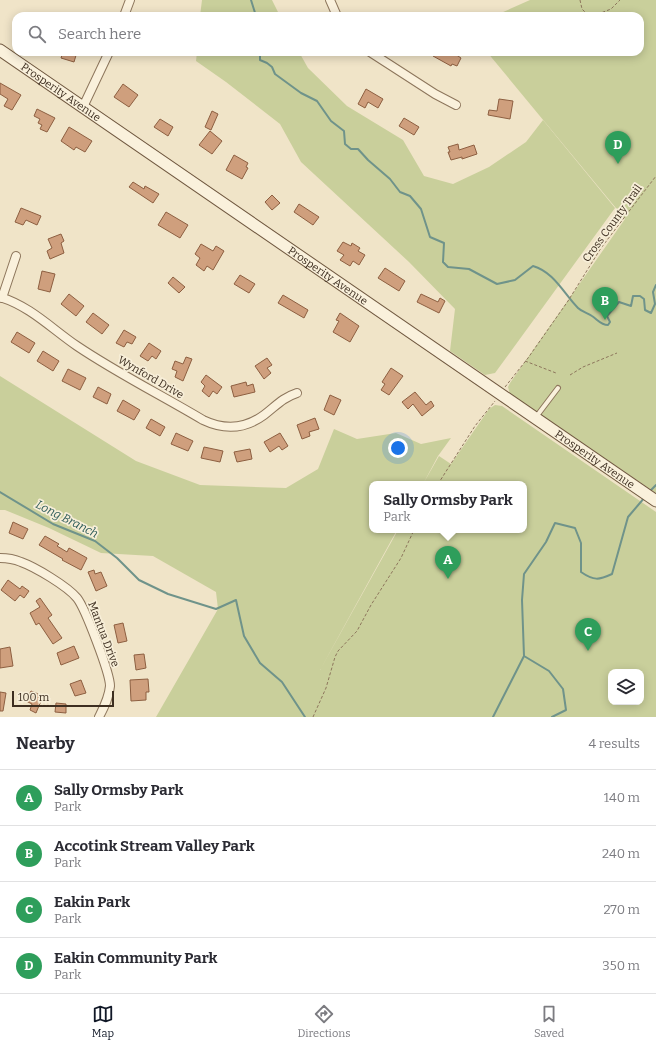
<!DOCTYPE html>
<style>
:root{--surface:#fff;--page:#f7f7f7;--text:#2b2b33;--muted:#7c7c81;--line:#e1e1e2;--accent:#111827}
body{margin:0;font-family:Bitter,serif;background:var(--page);color:var(--text)}
.controls{position:absolute;right:12px;bottom:12px;display:grid;overflow:hidden;border-radius:8px;box-shadow:0 2px 10px #0003}
.controls button{width:36px;height:36px;display:grid;place-items:center;padding:0;border:0;border-bottom:1px solid var(--line);background:var(--surface);color:var(--text);font:20px sans-serif}
.scale{position:absolute;left:12px;bottom:10px;width:102px;box-sizing:border-box;padding-left:4px;border:2px solid #3d2e20;border-top:0;font-size:11px;line-height:14px;white-space:nowrap;color:#3d2e20;-webkit-text-stroke:3px #f7eed8;paint-order:stroke}
.you{position:absolute;left:398px;top:448px;width:14px;height:14px;margin:-10px;border:3px solid #fff;border-radius:50%;background:#1a73e8;box-shadow:0 0 0 6px #1a73e833}
.badge{display:grid;place-items:center;width:26px;height:26px;border-radius:50%;background:var(--accent);color:#fff;font-size:13px;font-weight:700}
.pin{position:absolute;translate:-50% -33px;filter:drop-shadow(0 1px 2px #0008)}
.pin::after{content:'';position:absolute;top:21px;width:14px;height:12px;background:inherit;clip-path:polygon(0 0,100% 0,50% 100%)}
.popup{position:absolute;left:369px;top:481px;width:158px;height:52px;box-sizing:border-box;display:grid;place-content:center;border-radius:8px;background:var(--surface);filter:drop-shadow(0 1px 3px #0005);font-size:13px;white-space:nowrap;color:var(--muted)}
.popup b{font-size:15px;color:var(--text)}
.popup::after{content:'';position:absolute;left:50%;top:100%;margin-left:-8px;border:8px solid transparent;border-top-color:var(--surface)}
.list{margin:0;padding:0;list-style:none}
h2{display:flex;justify-content:space-between;align-items:center;height:52px;margin:0;padding:0 16px;font-size:17px}
h2 small{font-size:13px;font-weight:400;color:var(--muted)}
.list li{display:grid;grid-template-columns:26px 1fr auto;gap:12px;align-items:center;box-sizing:border-box;height:56px;padding:0 16px;border-top:1px solid var(--line)}
.list b{display:block;font-size:15px;white-space:nowrap}
.list p{margin:0;font-size:13px;white-space:nowrap;color:var(--muted)}
.list em{font-size:13px;font-style:normal;color:var(--muted)}
.icon{flex:none;width:22px;height:22px;fill:none;stroke:currentColor;stroke-width:2;stroke-linecap:round;stroke-linejoin:round}
.map{position:relative;flex:none;width:656px;height:717px;overflow:hidden}
.search{position:absolute;background:var(--surface);box-shadow:0 2px 10px #0003;left:12px;right:12px;top:12px;height:44px;display:flex;align-items:center;gap:10px;box-sizing:border-box;padding:0 14px;border-radius:12px;color:var(--muted);font-size:15px}
.sheet{height:276px;background:var(--surface)}
nav{display:flex;justify-content:space-around;align-items:center;box-sizing:border-box;height:56px;border-top:1px solid var(--line);background:var(--surface);font-size:11px;color:var(--muted)}
nav a{display:grid;justify-items:center;gap:2px}
nav .on{color:var(--accent)}
.map>svg:first-child{display:block}
.green{fill:#c9cf9b;fill-rule:evenodd}
.lines{fill:none;stroke-linecap:round;stroke-linejoin:round}
.stream{stroke:#6f938a;stroke-width:2}
.building{fill:#cf9f7d;stroke:#8d5f41}
.lane-casing{stroke:#8d765c;stroke-width:6}
.street-casing{stroke:#8d765c;stroke-width:10}
.secondary-casing{stroke:#6f573f;stroke-width:13}
.path{stroke:#8d765c;stroke-width:1;stroke-dasharray:3 2;stroke-linecap:butt}
.lane{stroke:#faf1dc;stroke-width:4}
.street{stroke:#faf1dc;stroke-width:8}
.secondary{stroke:#faf1dc;stroke-width:11}
.labels{text-anchor:middle;stroke-width:3.5;stroke-linejoin:round;paint-order:stroke}
.street-label{font-size:11px;fill:#3d2e20;stroke:#f7eed8}
.water-label{font-size:12px;font-style:italic;fill:#2f5d5a;stroke:#f7eed8}
</style>
<div class="map">
<svg width="656" height="717" viewBox="0 0 656 717">
<rect width="100%" height="100%" fill="#f0e4c8"/>
<g class="green">
<path d="M202,0H272L280,16H200Z"/>
<path d="M530,0H656V493L510,394L508,387L510,383L625,219L487,52H640V16H494Z"/>
<path d="M197,52H299L308,68L347,106L403,140L424,176L453,184L489,167L526,142L543,120L615,208L495,373L485,375L450,351L455,309L409,262L301,162L280,124L226,82L196,61Z"/>
<path d="M0,376L136,461L200,485L286,488L318,469L334,429L357,439L396,433L421,444L451,438L438,456L423,484H372V530H397L320,670L398,530H524V484H423L439,456L451,464L489,409L495,405L502,406L656,512V717H156L218,609L216,592L153,556L101,553L49,528L5,510H0ZM611,672H641V702H611Z"/>
</g>
<g class="lines">
<g class="stream">
<path d="M251,0L256,16"/>
<path d="M260,52V60L267,63L272,67L275,74L301,93L317,101L331,121L344,131L345,144L351,149H358L368,160L390,179L400,192L410,196L421,209L430,237L444,243L443,262L448,267L469,269L497,284L515,280L533,266C554,272 564,294 578,308C582,312 588,313 592,316C598,320 601,325 608,325L610,322L607,316L619,302L631,306L633,296H640L644,299L645,310L651,313L655,304L653,292L656,285"/>
<path d="M0,492L53,524L95,541L117,558L139,580L168,594L216,609L236,600L244,636L260,663L282,682L305,717"/>
<path d="M649,492L656,485"/>
<path d="M493,717L524,656"/>
<path d="M552,717L566,710L563,689L549,671L524,656L522,600L524,574L546,542L555,523L575,528L581,543V572C594,581 599,580 612,574L628,517L645,497"/>
</g>
</g>
<g class="building">
<path d="M63,52H77L74,62L61,58Z"/>
<path d="M435,52H446L450,54L452,52L461,58L457,66L452,64L451,66L433,56Z"/>
<path d="M0,83L21,95L12,110L4,106L8,99L0,94Z"/>
<path d="M123,84L138,95L129,107L114,97Z"/>
<path d="M366,89L383,99L378,108L368,102L365,108L358,104Z"/>
<path d="M499,99L513,101L510,119L488,115L489,110L497,111Z"/>
<path d="M37,109L55,118L47,132L40,129L42,125L38,123L40,119L34,116Z"/>
<path d="M212,111L218,114L211,130L205,127Z"/>
<path d="M404,118L419,127L414,135L399,126Z"/>
<path d="M160,119L173,127L168,136L154,127Z"/>
<path d="M69,127L92,141L85,152L76,147L74,150L61,141Z"/>
<path d="M210,131L222,141L212,154L199,145Z"/>
<path d="M458,144L459,150L474,145L477,154L462,159V157L451,160L448,152H450L448,147Z"/>
<path d="M234,155L248,163L246,167L248,168L242,179L226,170Z"/>
<path d="M133,182L144,189L145,186L159,194L153,203L129,187Z"/>
<path d="M272,195L280,203L272,210L265,202Z"/>
<path d="M299,204L319,217L313,225L294,212Z"/>
<path d="M21,208L41,216L37,225L26,220L23,225L15,222Z"/>
<path d="M166,212L188,225L180,238L158,225Z"/>
<path d="M61,234L64,241L61,243L64,253L50,259L47,251L52,248L48,239Z"/>
<path d="M343,242L351,246L352,243L360,248L358,251L365,255L359,265L353,261L350,266L340,260L344,255L337,251Z"/>
<path d="M201,244L213,251L216,246L224,251L213,270L207,266L204,271L196,265L200,258L195,254Z"/>
<path d="M385,268L405,281L399,291L378,278Z"/>
<path d="M42,271L55,274L50,292L38,289Z"/>
<path d="M240,275L255,284L249,293L234,284Z"/>
<path d="M173,277L185,287L179,293L168,283Z"/>
<path d="M69,294L84,306L76,316L61,304Z"/>
<path d="M421,294L438,302L440,298L445,301L439,313L417,302Z"/>
<path d="M283,295L308,310L304,318L278,303Z"/>
<path d="M93,313L109,325L102,334L86,322Z"/>
<path d="M340,313L359,326L350,342L333,332L339,321L336,320Z"/>
<path d="M124,330L136,337L132,344L127,342L124,347L116,343Z"/>
<path d="M17,332L35,343L29,353L11,342Z"/>
<path d="M149,343L161,351L156,359L152,356L148,361L140,356Z"/>
<path d="M43,351L59,361L53,371L37,361Z"/>
<path d="M186,357L192,359L183,381L175,377L177,371L172,369L175,361L183,364Z"/>
<path d="M267,358L272,365L267,368L271,373L264,379L255,366Z"/>
<path d="M391,368L403,376L389,395L381,390L385,384L382,382Z"/>
<path d="M68,369L86,378L80,390L62,381Z"/>
<path d="M206,375L222,387L217,394L213,391L209,397L202,391L205,386L201,382Z"/>
<path d="M246,382L247,386L253,384L255,392L234,397L231,386Z"/>
<path d="M98,387L111,394L107,404L93,397Z"/>
<path d="M415,392L426,405L431,401L434,406L422,416L413,404L408,409L402,402Z"/>
<path d="M330,395L341,400L334,415L324,410Z"/>
<path d="M123,400L140,410L134,420L117,411Z"/>
<path d="M315,418L319,429L309,432L310,436L302,439L297,425Z"/>
<path d="M151,419L165,427L160,436L146,428Z"/>
<path d="M176,433L193,441L188,451L171,444Z"/>
<path d="M280,433L288,446L282,450L279,446L270,452L264,442Z"/>
<path d="M204,447L223,451L220,462L201,458Z"/>
<path d="M250,449L252,459L237,462L234,452Z"/>
<path d="M13,522L28,529L23,539L9,533Z"/>
<path d="M45,536L59,544L57,546L67,552L69,548L87,558L81,570L62,560L63,559L39,545Z"/>
<path d="M94,570L95,574L101,572L107,586L96,591L88,572Z"/>
<path d="M8,580L20,589L22,586L29,591L24,598L20,595L15,601L1,590Z"/>
<path d="M40,598L52,615L48,618L62,638L53,644L39,623L36,625L30,613L40,607L36,601Z"/>
<path d="M123,623L127,641L118,643L114,625Z"/>
<path d="M74,646L79,658L61,665L57,653Z"/>
<path d="M10,647L13,666L0,668V649Z"/>
<path d="M144,654L146,668L136,670L134,655Z"/>
<path d="M148,679L149,692H146V700L131,701L130,680Z"/>
<path d="M81,680L86,693L75,696L70,684Z"/>
<path d="M31,691L43,696L36,713L30,710L32,704L26,701Z"/>
<path d="M0,692L6,693L3,711H0Z"/>
<path d="M56,703L66,704V713L55,712Z"/>
</g>
<g class="lines">
<defs>
<path id="lane" d="M536,417L558,388"/>
<g id="street">
<path d="M330,0L337,16"/>
<path d="M124,16L130,0"/>
<path d="M370,52L435,94L456,105"/>
<path d="M83,107L109,52"/>
<path d="M0,297C30,306 52,329 77,346C117,373 161,395 203,420C224,430 245,429 264,415C276,406 282,398 297,393"/>
<path d="M2,298L16,256"/>
<path d="M0,558C7,558 14,559 21,562C35,567 67,586 77,598C85,608 110,673 110,686C109,698 104,707 99,717"/>
</g>
<g id="secondary">
<path id="s1" d="M0,50L656,501"/>
</g>
</defs>
<use href="#lane" class="lane-casing"/>
<use href="#street" class="street-casing"/>
<use href="#secondary" class="secondary-casing"/>
<g class="path">
<path d="M580,0L582,9L589,16"/>
<path d="M593,16L611,9L620,0"/>
<path d="M525,361L556,373"/>
<path d="M570,375L583,367L617,353"/>
<path d="M505,387L528,358L568,301L601,248L656,176"/>
<path d="M438,484L475,426L495,401"/>
<path d="M313,717L326,688L335,657L338,651L357,631L371,605L401,558L414,530"/>
</g>
<use href="#lane" class="lane"/>
<use href="#street" class="street"/>
<use href="#secondary" class="secondary"/>
</g>
<g class="labels">
<g class="street-label">
<text dy="4" stroke="none"><textPath href="#s1" startOffset="74">Prosperity Avenue</textPath></text>
<text transform="translate(612 223) rotate(-54)" y="4">Cross County Trail</text>
<text dy="4" stroke="none"><textPath href="#s1" startOffset="398">Prosperity Avenue</textPath></text>
<text transform="translate(151 377) rotate(30)" y="4">Wynford Drive</text>
<text dy="4" stroke="none"><textPath href="#s1" startOffset="722">Prosperity Avenue</textPath></text>
<text transform="translate(104 634) rotate(69)" y="4">Mantua Drive</text>
</g>
<g class="water-label">
<text transform="translate(67 519) rotate(27)" y="4">Long Branch</text>
</g>
</g>
</svg>
<div class="controls">
<button><svg class="icon" aria-label="layers" viewBox="0 0 24 24"><path d="M12 4l9 5-9 5-9-5zM3 14l9 5 9-5"/></svg></button>
</div>
<div class="scale">100 m</div>
<div class="you"></div>
<div class="pin badge" style="left:448px;top:579px;background:#2e9e5b">A</div>
<div class="popup"><b>Sally Ormsby Park</b>Park</div>
<div class="pin badge" style="left:605px;top:320px;background:#2e9e5b">B</div>
<div class="pin badge" style="left:588px;top:651px;background:#2e9e5b">C</div>
<div class="pin badge" style="left:618px;top:164px;background:#2e9e5b">D</div>
<div class="search"><svg class="icon" aria-label="search" viewBox="0 0 24 24"><circle cx="10" cy="10" r="6"/><path d="M15 15l6 6"/></svg>Search here</div>
</div>
<section class="sheet">
<h2>Nearby<small>4 results</small></h2>
<ul class="list">
<li><span class="badge" style="background:#2e9e5b">A</span><div><b>Sally Ormsby Park</b><p>Park</p></div><em>140 m</em></li>
<li><span class="badge" style="background:#2e9e5b">B</span><div><b>Accotink Stream Valley Park</b><p>Park</p></div><em>240 m</em></li>
<li><span class="badge" style="background:#2e9e5b">C</span><div><b>Eakin Park</b><p>Park</p></div><em>270 m</em></li>
<li><span class="badge" style="background:#2e9e5b">D</span><div><b>Eakin Community Park</b><p>Park</p></div><em>350 m</em></li>
</ul>
</section>
<nav>
<a class="on"><svg class="icon" aria-label="map" viewBox="0 0 24 24"><path d="M3 6l6-2 6 2 6-2v14l-6 2-6-2-6 2zM9 4v14M15 6v14"/></svg>Map</a>
<a><svg class="icon" aria-label="directions" viewBox="0 0 24 24"><path d="M12 3l9 9-9 9-9-9zM9 14v-3h6M13 9l2 2-2 2"/></svg>Directions</a>
<a><svg class="icon" aria-label="saved" viewBox="0 0 24 24"><path d="M7 4h10v16l-5-4-5 4z"/></svg>Saved</a>
</nav>
